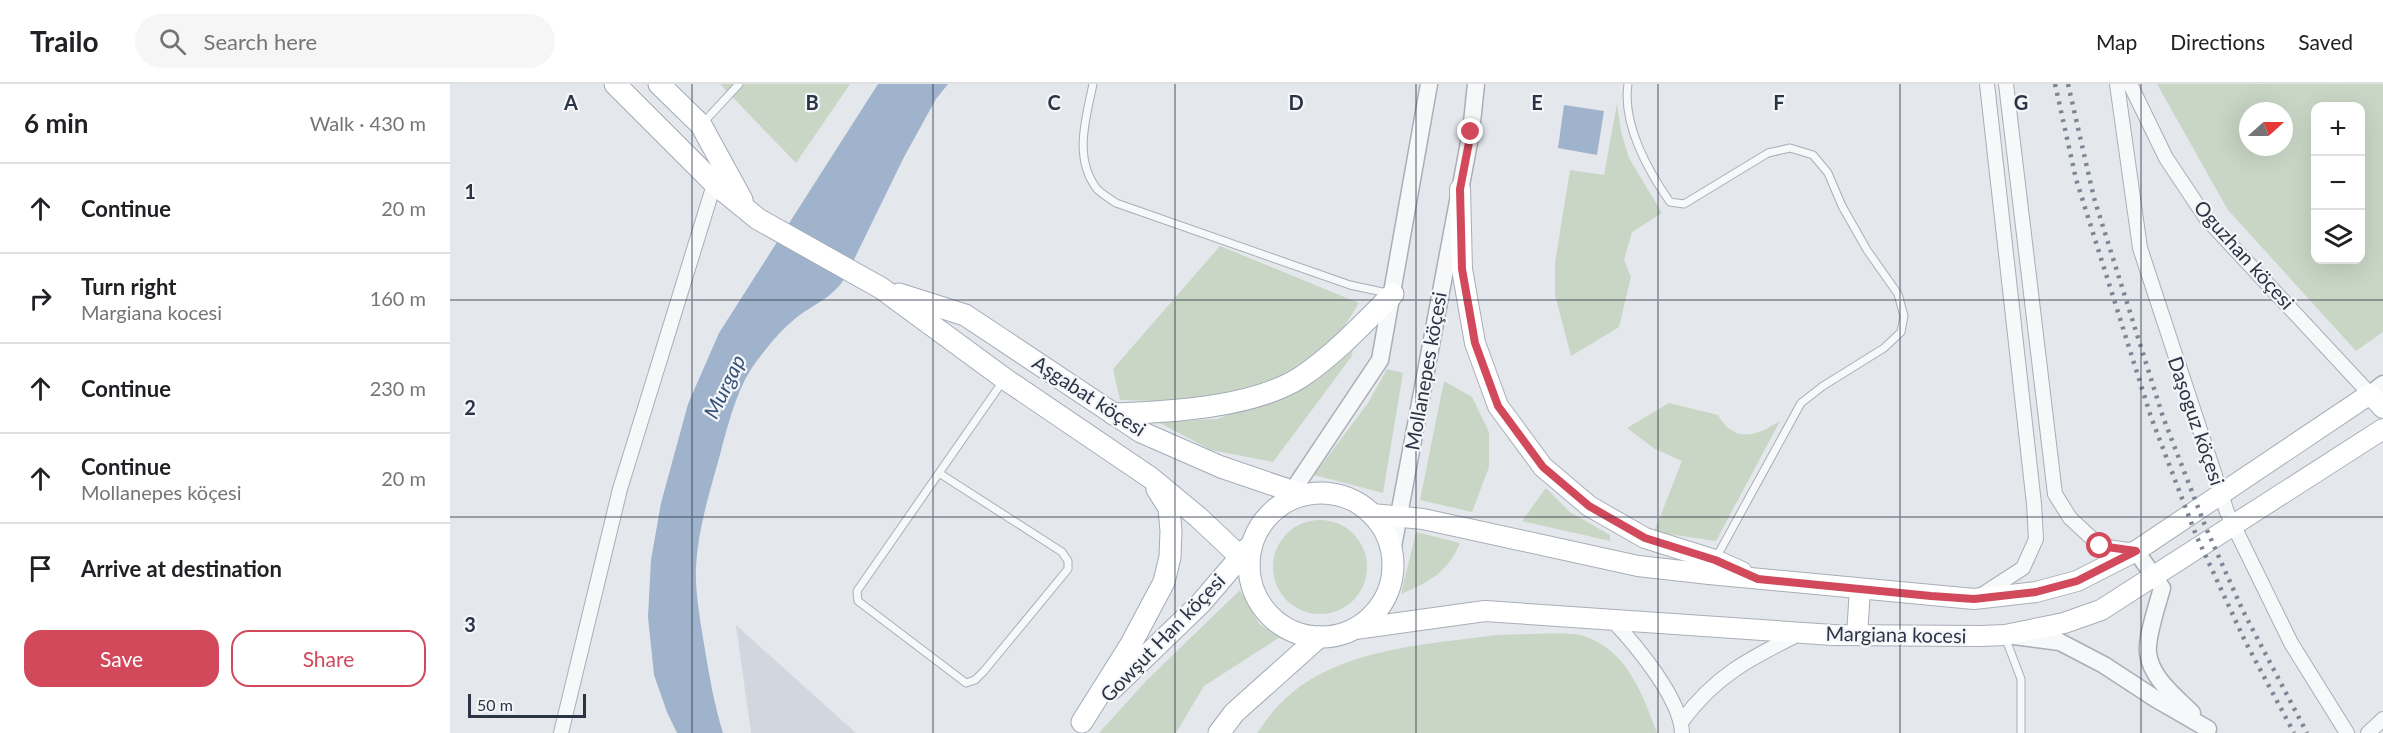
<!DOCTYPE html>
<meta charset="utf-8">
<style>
:root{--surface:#fff;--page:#f6f6f6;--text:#202124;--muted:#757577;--line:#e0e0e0;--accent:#d1495b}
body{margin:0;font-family:Lato,sans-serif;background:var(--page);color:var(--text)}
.controls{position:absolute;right:18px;top:18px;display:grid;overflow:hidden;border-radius:12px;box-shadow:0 6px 24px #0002}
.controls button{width:54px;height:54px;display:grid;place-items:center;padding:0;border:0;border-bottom:2px solid var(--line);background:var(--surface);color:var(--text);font:30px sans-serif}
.compass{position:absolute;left:1789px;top:18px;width:54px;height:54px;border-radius:50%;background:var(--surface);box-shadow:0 6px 24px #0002;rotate:69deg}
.scale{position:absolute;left:18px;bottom:15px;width:118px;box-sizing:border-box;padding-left:6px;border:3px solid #2b3445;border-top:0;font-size:16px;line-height:21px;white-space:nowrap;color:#2b3445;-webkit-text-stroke:4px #f4f6f9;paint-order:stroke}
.stop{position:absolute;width:18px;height:18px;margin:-14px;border:4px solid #d1495b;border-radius:50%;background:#fff}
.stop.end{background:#d1495b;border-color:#fff;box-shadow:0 2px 6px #0008}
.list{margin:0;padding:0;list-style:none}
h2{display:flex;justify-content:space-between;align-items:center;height:78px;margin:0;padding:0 24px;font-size:26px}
h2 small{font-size:20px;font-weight:400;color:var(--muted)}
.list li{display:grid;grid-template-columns:39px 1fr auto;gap:18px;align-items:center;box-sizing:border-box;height:90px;padding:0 24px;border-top:2px solid var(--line)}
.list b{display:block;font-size:22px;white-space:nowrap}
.list p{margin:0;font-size:20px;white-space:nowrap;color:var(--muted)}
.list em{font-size:20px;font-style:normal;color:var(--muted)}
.actions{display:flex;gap:12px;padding:18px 24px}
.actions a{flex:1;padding:14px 0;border:2px solid var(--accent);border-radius:18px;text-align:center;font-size:21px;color:var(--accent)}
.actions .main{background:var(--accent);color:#fff}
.icon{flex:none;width:33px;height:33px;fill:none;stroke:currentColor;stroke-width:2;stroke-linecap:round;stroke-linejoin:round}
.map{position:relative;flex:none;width:1933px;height:649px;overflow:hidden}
header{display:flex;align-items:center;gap:36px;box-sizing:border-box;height:84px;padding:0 30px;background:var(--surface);border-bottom:2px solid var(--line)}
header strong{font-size:28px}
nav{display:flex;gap:33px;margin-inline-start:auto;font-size:21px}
.search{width:420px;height:54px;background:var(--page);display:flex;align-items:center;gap:15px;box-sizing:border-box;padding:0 21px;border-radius:33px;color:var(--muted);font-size:22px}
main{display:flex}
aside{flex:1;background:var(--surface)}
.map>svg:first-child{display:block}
.built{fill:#d2d6de}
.green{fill:#c9d6c5;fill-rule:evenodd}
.water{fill:#9fb4cc}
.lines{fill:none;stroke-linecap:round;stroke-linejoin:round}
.service-casing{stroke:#a9aeb7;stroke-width:9}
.minor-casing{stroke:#a9aeb7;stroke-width:16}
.tertiary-casing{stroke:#a9aeb7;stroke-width:19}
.secondary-casing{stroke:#a9aeb7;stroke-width:22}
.primary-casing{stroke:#a3abb8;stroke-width:23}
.service{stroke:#f7f8fa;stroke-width:7}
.minor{stroke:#f7f8fa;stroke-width:14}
.tertiary{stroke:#f7f8fa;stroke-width:16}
.secondary{stroke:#fff;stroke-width:20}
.primary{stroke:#fff;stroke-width:21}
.rail{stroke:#7d8696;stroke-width:4.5;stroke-dasharray:3 6;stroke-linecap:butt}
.route{stroke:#d1495b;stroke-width:8}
.grid{fill:none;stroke:#2b3445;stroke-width:1.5;stroke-opacity:0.55}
.labels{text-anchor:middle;stroke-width:4.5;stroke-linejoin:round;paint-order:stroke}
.street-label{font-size:20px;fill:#2b3445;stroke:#f4f6f9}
.water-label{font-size:21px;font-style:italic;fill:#34527a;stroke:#f4f6f9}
.grid-label{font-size:20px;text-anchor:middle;font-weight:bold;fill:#2b3445;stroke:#f4f6f9;stroke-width:4.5;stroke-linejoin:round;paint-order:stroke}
</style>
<header>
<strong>Trailo</strong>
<div class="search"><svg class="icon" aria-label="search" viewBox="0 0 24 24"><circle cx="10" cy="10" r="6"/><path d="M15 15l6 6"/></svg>Search here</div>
<nav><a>Map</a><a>Directions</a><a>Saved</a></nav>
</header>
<main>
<aside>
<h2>6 min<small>Walk · 430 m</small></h2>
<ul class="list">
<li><svg class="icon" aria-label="ahead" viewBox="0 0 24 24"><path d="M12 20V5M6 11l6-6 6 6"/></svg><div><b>Continue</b></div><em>20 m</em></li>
<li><svg class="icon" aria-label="right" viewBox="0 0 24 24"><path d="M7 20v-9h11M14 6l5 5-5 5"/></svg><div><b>Turn right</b><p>Margiana kocesi</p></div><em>160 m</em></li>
<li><svg class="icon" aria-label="ahead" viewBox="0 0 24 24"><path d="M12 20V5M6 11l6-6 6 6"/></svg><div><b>Continue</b></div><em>230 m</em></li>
<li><svg class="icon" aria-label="ahead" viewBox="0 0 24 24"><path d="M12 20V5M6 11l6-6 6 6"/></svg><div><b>Continue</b><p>Mollanepes köçesi</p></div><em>20 m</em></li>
<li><svg class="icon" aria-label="arrive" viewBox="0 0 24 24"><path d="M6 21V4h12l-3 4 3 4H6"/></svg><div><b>Arrive at destination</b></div></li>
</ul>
<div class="actions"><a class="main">Save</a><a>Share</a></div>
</aside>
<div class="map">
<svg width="1933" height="649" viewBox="0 0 1933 649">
<rect width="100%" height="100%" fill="#e4e7ec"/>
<path class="built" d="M286,541L406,649H301Z"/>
<g class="green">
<path d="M270,0H400L346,79Z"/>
<path d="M1707,0H1933V248L1906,267L1778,126ZM1866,22H1910V176H1866ZM1798,27H1834V63H1798Z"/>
<path d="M1167,20L1171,47L1179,74L1212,129L1182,148L1174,176L1181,193L1169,243L1121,272L1105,211V179L1120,86L1154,91Z"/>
<path d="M770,162L909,219L890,249L854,277L807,306L742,318L670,316L663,285Z"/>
<path d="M904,254L902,272L823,378L761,366L708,338L767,335L799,324Z"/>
<path d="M937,285L953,289L933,409L864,391L918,319Z"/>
<path d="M994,297L1022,313L1039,348V383L1022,428L970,416Z"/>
<path d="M1219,319L1268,331C1285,360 1306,352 1330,337L1266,457L1204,448L1232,377L1205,365L1177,344Z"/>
<path d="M1096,404L1120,428L1160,451V457L1072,437Z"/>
<circle cx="870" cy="483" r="47"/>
<path d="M966,448L1010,459C998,488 979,498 951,510Z"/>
<path d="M790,506L809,540L830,553L754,602L726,649H649L697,596Z"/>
<path d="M1046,551C1066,551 1117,547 1134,552C1177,566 1193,611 1207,649H807C815,638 823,626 833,617C887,564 975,561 1046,551Z"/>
</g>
<g class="water">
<path d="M428,0H498L486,15L454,73L395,194C381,215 365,219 346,234C331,246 318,262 306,278C288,302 279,337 271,367C261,404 248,443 246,483C245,509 250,534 254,560C259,590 264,620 273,649H227L217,628L204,591L198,533L201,476L211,419L238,320L269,249Z"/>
<path d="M1114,21L1154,27L1147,71L1108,64Z"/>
</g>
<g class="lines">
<defs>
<g id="service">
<path d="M643,0C636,34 623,74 647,105C652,110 660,115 666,119L900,201L937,209"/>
<path d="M1178,0C1172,40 1198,87 1220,118L1234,120L1318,69L1340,64L1363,71L1378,89L1392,122L1417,166L1448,210L1454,232L1451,248L1434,264L1373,302L1351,319L1266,474"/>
<path d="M252,40L289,0"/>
<path d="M489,389L612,468L618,477V485L534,587L525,596L516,599L408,517L407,507L553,297"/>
<path d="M1555,553L1571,595V649"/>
</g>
<g id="minor">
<path d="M1556,0L1605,410L1620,434L1650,462L1686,467"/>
<path d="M1667,0L1690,164L1777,428L1841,559L1897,649"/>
<path d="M1680,0L1716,74L1756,134L1920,310"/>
<path d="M1530,512L1573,484L1586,455L1584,420L1537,0"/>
<path d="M1162,536C1186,561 1231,615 1232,649"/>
<path d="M1232,637C1265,592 1300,574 1349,550"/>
<path d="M111,649L170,405L266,94"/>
<path d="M1918,649L1933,635"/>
</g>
<g id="tertiary">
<path d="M1920,310L1933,300"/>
<path d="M835,418L930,276L979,0"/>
<path d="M1686,467L1712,504C1708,519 1696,554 1698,569C1701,594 1725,612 1742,629"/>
<path d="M942,468L1021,48L1026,0"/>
<path d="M1564,552L1610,558L1654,581L1706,615L1758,645"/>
</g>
<g id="secondary">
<path d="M1010,105L1012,185L1025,259L1048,322L1093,383L1139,422L1195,454L1265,476L1292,488"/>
<path d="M922,430L973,435L1188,482L1259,490L1524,515L1586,508L1627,497L1686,467L1920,310L1933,324"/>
<path d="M905,545L1035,527L1383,551L1531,552L1555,551L1614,539L1651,526L1933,345"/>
<path d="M1407,551L1410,505"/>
</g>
<g id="primary">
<path d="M165,0L265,100L308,135L431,204L555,295L701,394L748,433L799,481"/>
<path d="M209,0L251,41L292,116"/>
<path d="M449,210L515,231L691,348L771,383L853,411"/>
<path d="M663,330C718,328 803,324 851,293C885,270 914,239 943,210"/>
<circle cx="871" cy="481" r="72"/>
<path d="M662,605L751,519L798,464"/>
<path d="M632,638L681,560L714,498L720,473L721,447L719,424L707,405"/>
<path d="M769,649L784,629L869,553"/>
</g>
</defs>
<use href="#service" class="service-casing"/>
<use href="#minor" class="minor-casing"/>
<use href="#tertiary" class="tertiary-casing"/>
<use href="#secondary" class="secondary-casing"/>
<use href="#primary" class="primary-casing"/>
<use href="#service" class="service"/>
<use href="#minor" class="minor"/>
<use href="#tertiary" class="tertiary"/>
<use href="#secondary" class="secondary"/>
<use href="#primary" class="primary"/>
<g class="rail">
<path d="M1605,0L1626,95L1701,333L1746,451L1795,557L1844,649"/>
<path d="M1618,0L1644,114L1713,333L1756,444L1793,527L1857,649"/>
</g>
</g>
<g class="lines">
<path class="route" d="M1021,48L1010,105L1012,185L1025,259L1048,322L1093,383L1139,422L1195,454L1265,476L1308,495L1481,512L1524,515L1586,508L1627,497L1686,467L1650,462"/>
</g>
<path class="grid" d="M242,0V649M483,0V649M725,0V649M966,0V649M1208,0V649M1450,0V649M1691,0V649M0,216H1933M0,433H1933"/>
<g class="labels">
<g class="street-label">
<text transform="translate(1794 171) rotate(48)" y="7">Oguzhan köçesi</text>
<text transform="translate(976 287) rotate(-80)" y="7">Mollanepes köçesi</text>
<text transform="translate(639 312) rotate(33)" y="7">Aşgabat köçesi</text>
<text transform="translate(1746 337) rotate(71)" y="7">Daşoguz köçesi</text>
<text transform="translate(1446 551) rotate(1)" y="7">Margiana kocesi</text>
<text transform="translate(713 554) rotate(-46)" y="7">Gowşut Han köçesi</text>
</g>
<g class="water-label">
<text transform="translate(275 303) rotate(-64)" y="7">Murgap</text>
</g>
</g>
<g class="grid-label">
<text x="121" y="26">A</text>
<text x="362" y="26">B</text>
<text x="604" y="26">C</text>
<text x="846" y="26">D</text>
<text x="1087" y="26">E</text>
<text x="1329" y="26">F</text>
<text x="1571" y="26">G</text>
<text x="20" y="115">1</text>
<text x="20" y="331">2</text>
<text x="20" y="548">3</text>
</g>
</svg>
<div class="controls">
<button>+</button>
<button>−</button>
<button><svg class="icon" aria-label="layers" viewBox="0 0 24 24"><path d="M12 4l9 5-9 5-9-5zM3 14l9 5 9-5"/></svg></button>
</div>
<svg class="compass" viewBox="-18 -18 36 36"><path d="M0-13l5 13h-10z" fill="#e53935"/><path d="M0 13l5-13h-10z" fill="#757577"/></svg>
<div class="scale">50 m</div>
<div class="stop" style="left:1650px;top:462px"></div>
<div class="stop end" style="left:1021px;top:48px"></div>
</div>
</main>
